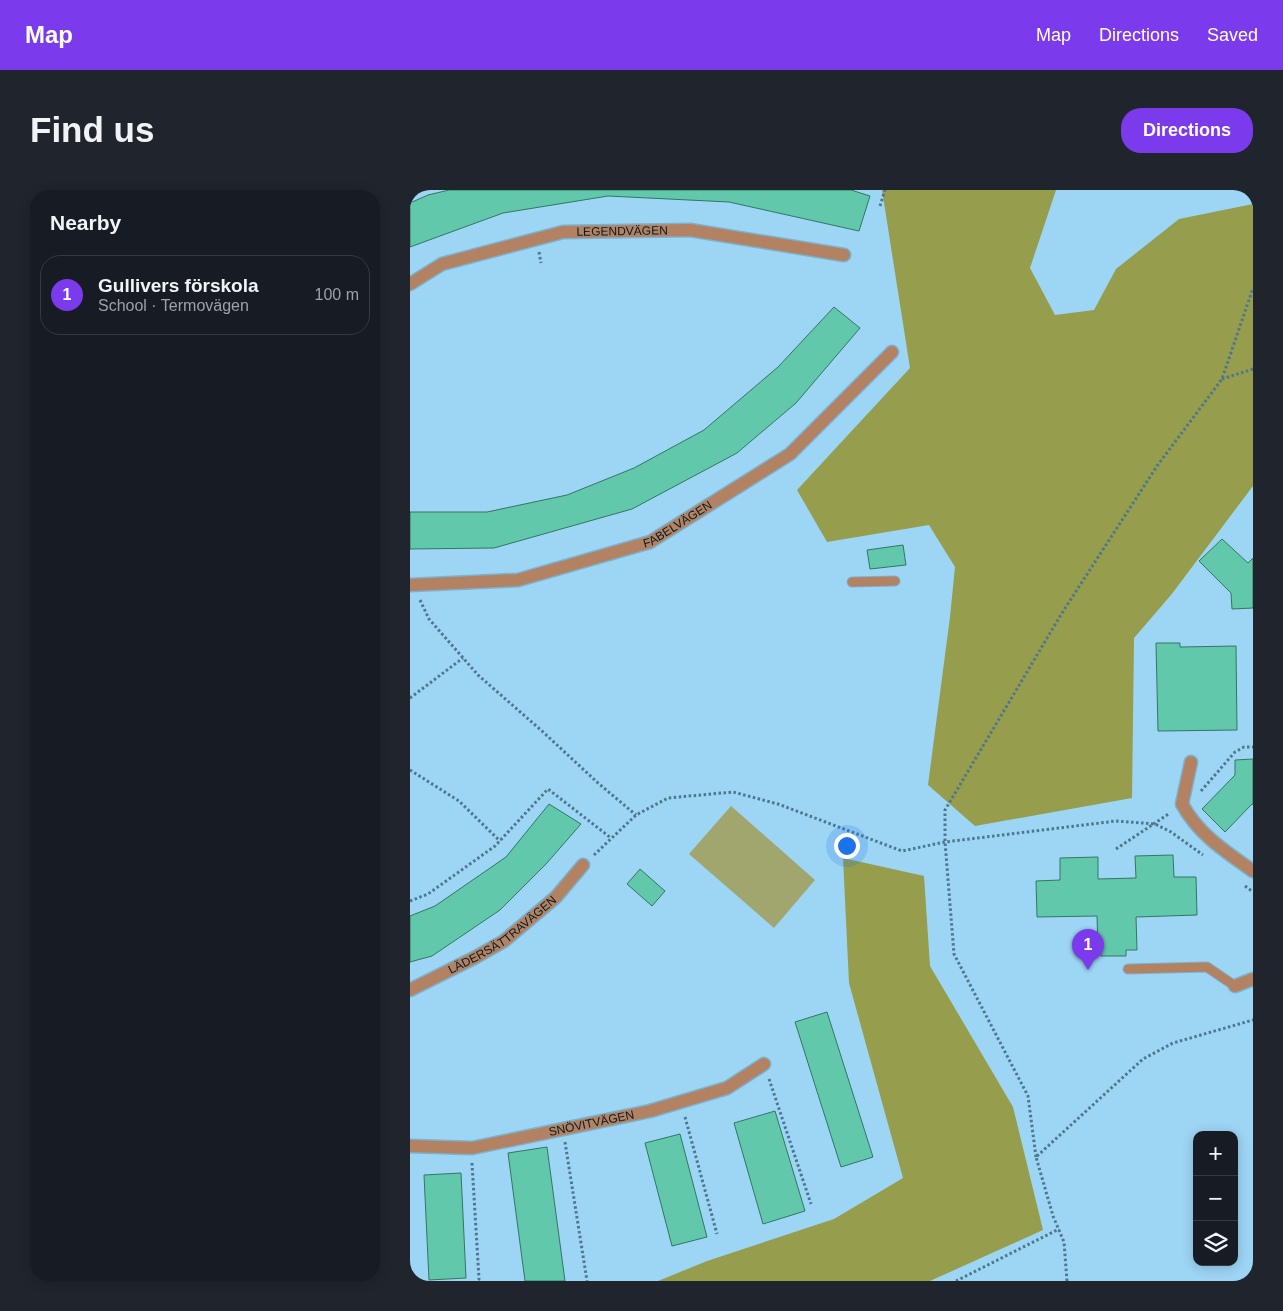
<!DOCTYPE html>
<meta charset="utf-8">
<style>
:root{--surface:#171b24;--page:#20242c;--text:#f1f3f6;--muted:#9ea1a6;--line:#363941;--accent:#7c3aed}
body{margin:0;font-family:Arial,sans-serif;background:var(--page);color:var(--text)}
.controls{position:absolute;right:15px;bottom:15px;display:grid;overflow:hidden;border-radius:10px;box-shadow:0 2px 12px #0003}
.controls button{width:45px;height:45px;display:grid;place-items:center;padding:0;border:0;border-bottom:1px solid var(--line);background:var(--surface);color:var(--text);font:25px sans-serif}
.you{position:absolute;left:436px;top:655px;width:18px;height:18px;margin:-12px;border:4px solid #fff;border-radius:50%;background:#1a73e8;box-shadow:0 0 0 8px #1a73e833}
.badge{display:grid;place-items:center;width:32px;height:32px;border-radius:50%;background:var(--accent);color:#fff;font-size:16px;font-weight:700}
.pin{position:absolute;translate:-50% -41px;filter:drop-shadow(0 1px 2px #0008)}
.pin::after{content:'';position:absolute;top:26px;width:18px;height:15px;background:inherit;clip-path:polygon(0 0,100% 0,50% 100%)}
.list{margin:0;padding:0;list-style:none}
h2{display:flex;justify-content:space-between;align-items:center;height:65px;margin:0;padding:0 20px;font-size:21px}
h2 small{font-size:16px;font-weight:400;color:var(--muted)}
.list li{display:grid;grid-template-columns:32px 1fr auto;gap:15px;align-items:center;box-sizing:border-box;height:80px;margin:0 10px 10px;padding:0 10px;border:1px solid var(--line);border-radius:20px}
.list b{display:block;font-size:19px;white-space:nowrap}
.list p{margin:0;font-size:16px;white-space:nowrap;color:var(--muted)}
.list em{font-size:16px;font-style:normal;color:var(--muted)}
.icon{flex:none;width:28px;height:28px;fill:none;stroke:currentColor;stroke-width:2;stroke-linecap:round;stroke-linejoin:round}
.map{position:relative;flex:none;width:843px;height:1091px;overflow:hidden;border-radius:20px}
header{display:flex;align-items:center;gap:30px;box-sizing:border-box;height:70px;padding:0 25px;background:var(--accent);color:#fff}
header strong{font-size:24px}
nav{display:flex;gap:28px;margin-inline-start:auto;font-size:18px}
.intro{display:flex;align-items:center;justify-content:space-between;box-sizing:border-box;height:120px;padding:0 30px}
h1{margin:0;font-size:35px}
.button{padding:12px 22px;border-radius:20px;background:var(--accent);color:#fff;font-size:18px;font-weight:700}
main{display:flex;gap:30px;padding:0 30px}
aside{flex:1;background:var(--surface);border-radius:20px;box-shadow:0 2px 12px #0003}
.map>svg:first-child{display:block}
.green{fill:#a0a66e}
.forest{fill:#969d4c}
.building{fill:#62c8ac;stroke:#347564}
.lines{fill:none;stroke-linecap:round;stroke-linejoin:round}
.lane-casing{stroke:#7fb0cc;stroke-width:11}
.street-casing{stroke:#7fb0cc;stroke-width:15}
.path{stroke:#4f778c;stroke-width:3;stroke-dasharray:2.5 2.5;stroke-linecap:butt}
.lane{stroke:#b28263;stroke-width:9}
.street{stroke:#b28263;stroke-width:12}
.labels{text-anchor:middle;stroke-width:4.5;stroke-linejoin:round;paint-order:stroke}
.street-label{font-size:12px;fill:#051c27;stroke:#dbf1fe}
</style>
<header>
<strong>Map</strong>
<nav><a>Map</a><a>Directions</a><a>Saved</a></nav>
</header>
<div class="intro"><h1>Find us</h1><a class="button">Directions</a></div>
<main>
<aside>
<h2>Nearby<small></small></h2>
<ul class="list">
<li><span class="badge">1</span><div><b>Gullivers förskola</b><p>School · Termovägen</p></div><em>100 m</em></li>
</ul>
</aside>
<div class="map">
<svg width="843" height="1091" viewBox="0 0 843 1091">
<rect width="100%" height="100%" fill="#9dd5f5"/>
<path class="green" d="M321,616L405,690L364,738L279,664Z"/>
<g class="forest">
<path d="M472,0H646L620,78L645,125L684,120L706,79L769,29L843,14V296L761,405L724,448L722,608L565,636L518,595L540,427L545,377L519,335L417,352L387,300L500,178Z"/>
<path d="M433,668L514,686L520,776L603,917L633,1040L520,1091H248L297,1071L424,1029L493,988L439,793Z"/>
</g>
<g class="building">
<path d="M39,0H441L460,6L449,41L319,12L198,6L93,23L0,57V13L18,5Z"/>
<path d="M424,117L450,138L386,213L327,263L222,319L84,358L0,359V322H77L157,305L224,278L294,240L368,177Z"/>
<path d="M812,349L838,373L843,368V418L822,419L821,403L789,371Z"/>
<path d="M493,355L496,375L460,379L457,360Z"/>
<path d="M746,453H770V457L826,456L827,540L748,541Z"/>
<path d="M843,569V615L842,614L815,642L792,619L825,585V570Z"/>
<path d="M139,614L171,634L136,674L90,720L22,766L0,772V726L25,716L96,667Z"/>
<path d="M763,665L764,687H786L787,725L726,727L727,760H716V766H691L690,761H688L687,726L627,727L626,691L650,690V668L688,667V689L726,688L725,666Z"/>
<path d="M230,679L255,701L242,716L217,694Z"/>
<path d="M417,822L463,967L431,977L385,832Z"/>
<path d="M365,921L395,1021L353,1034L324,933Z"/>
<path d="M270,944L297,1047L262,1056L235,953Z"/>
<path d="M137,957L155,1091H115L98,963Z"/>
<path d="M51,983L56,1088L19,1090L14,985Z"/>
</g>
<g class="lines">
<defs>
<g id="lane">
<path d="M442,392L485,391"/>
<path d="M718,779L797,777L825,796"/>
</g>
<g id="street">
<path id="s1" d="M0,94L32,74L153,42L280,40L434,65"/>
<path id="s2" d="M0,395L108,390L240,352L380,264L482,162"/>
<path d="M781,572L772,614C788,644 816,662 843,681"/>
<path d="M825,796L843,789"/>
<path id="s3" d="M0,800L64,768L94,751L146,707L173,675"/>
<path id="s4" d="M0,956L62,958L240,921L317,898L354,874"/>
</g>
</defs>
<use href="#lane" class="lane-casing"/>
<use href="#street" class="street-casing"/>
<g class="path">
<path d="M470,16L475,0"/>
<path d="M129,62L131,73"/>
<path d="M812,189L843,179"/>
<path d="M10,410L19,429L68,485L132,541L188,593L226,625"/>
<path d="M0,508L53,468"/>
<path d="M0,580L49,611L90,651"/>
<path d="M791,601L825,562L834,557H843"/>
<path d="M706,659L760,623"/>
<path d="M184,665L226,625L258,608L323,602L368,614L492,661L535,652L706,631L745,634L761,642L793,665"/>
<path d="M835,696L843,702"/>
<path d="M0,711L18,704L85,656L138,599L201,648"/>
<path d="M359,889L401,1014"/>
<path d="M275,927L307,1044"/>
<path d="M155,952L177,1091"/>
<path d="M626,967L618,906L544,764L535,652V620L652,423L747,276L812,189L843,98"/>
<path d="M62,973L69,1089L67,1091"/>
<path d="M546,1091L649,1039"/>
<path d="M657,1091L654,1052L643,1026L626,967L733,869L763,853L843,830"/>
</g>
<use href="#lane" class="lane"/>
<use href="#street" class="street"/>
</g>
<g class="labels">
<g class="street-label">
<text dy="4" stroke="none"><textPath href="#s1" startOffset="222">LEGENDVÄGEN</textPath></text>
<text dy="4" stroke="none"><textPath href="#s2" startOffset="278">FABELVÄGEN</textPath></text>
<text dy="4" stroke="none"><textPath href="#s3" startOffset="108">LÄDERSÄTTRAVÄGEN</textPath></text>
<text dy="4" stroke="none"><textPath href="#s4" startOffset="184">SNÖVITVÄGEN</textPath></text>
</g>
</g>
</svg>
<div class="controls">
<button>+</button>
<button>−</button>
<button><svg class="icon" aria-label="layers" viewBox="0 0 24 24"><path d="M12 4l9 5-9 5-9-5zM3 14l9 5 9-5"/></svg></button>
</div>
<div class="you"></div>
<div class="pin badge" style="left:678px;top:780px">1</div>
</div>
</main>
